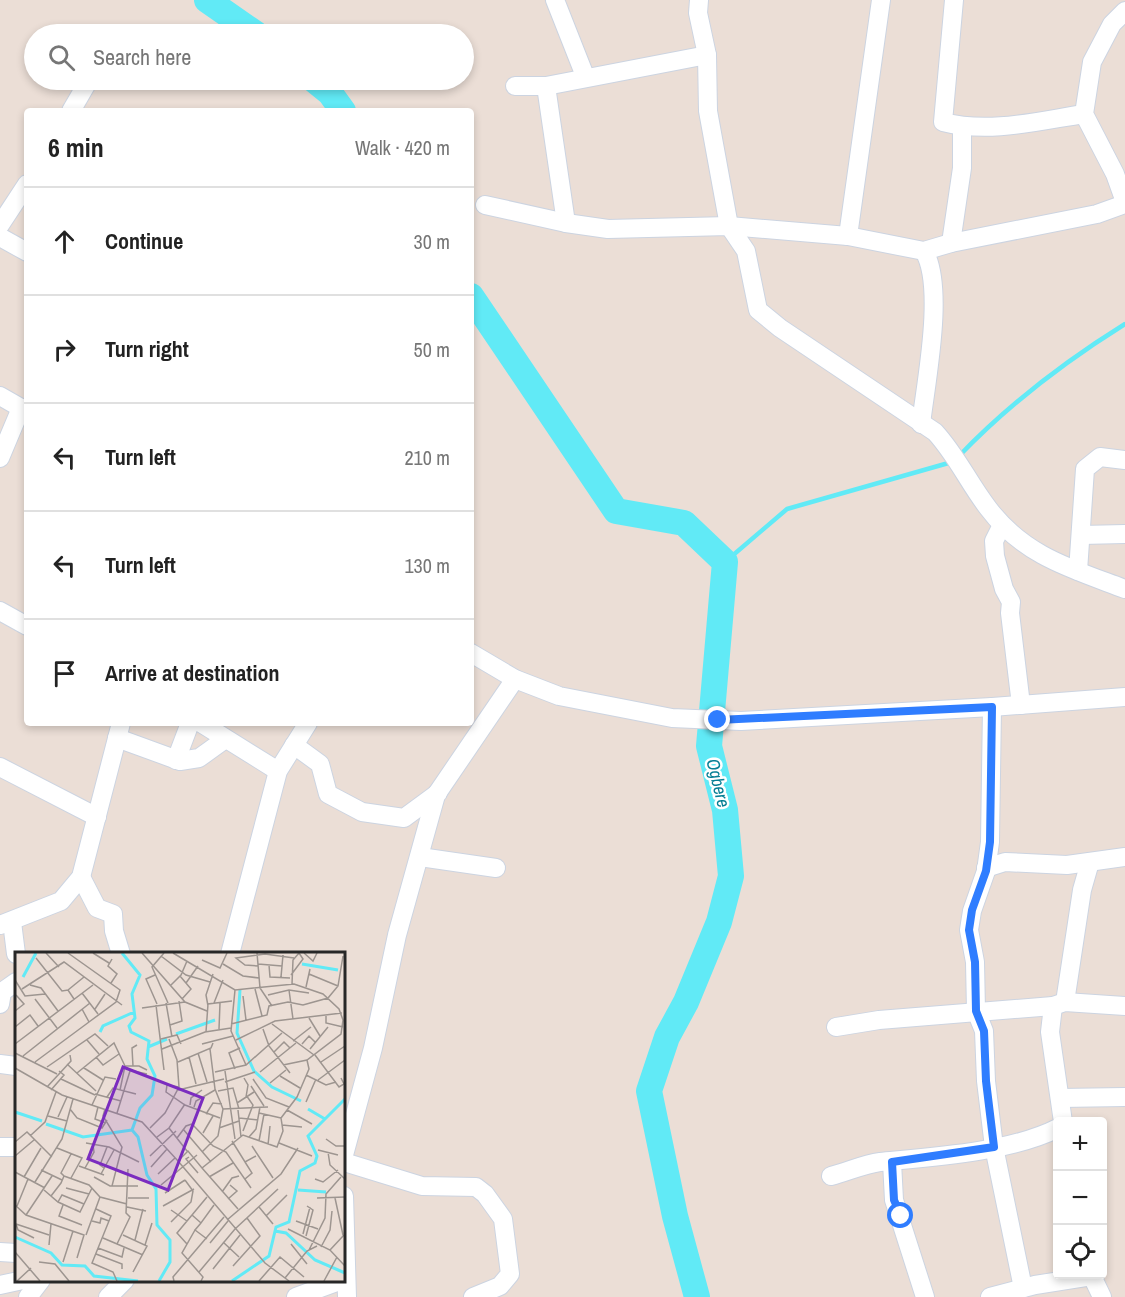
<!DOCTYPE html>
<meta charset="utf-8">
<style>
:root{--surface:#fff;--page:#f6f6f6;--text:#222;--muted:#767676;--line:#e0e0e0}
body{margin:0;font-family:"Archivo Narrow",sans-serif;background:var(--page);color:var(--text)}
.controls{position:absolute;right:18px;bottom:18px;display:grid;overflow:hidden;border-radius:6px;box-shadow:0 3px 9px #0003}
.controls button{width:54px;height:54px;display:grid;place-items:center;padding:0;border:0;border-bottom:2px solid var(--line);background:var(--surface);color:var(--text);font:30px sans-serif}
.stop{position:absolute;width:18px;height:18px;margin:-14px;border:4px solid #2f7dff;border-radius:50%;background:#fff}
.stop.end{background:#2f7dff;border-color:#fff;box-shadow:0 2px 6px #0008}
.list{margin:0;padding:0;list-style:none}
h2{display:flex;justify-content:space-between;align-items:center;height:78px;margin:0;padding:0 24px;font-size:26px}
h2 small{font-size:20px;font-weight:400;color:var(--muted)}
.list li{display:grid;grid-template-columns:39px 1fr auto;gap:18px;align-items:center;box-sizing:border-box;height:108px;padding:0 24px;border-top:2px solid var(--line)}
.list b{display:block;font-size:22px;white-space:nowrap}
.list em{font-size:20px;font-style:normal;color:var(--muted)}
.icon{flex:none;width:33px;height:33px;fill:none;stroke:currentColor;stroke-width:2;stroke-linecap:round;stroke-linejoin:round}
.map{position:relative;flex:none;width:1125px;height:1297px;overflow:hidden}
.search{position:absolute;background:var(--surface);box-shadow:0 3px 9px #0003;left:24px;top:24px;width:450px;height:66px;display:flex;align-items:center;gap:15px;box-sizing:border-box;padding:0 21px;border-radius:33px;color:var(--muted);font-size:22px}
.panel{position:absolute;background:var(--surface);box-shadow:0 3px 9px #0003;left:24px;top:108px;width:450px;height:618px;border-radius:6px}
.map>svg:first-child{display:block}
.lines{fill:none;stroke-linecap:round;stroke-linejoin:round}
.stream{stroke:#61eaf6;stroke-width:4.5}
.river{stroke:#61eaf6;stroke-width:26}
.minor-casing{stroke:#ccd4e1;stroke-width:20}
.minor{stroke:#fff;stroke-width:18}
.route{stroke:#2f7dff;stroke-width:8}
.labels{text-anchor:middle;stroke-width:5;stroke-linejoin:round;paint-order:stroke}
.water-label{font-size:18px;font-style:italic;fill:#067f95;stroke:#fff}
.inset-river{fill:none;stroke:#61eaf6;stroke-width:3}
.inset-road{fill:none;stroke:#9d9590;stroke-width:1.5}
.view{fill:#7b2cbf;fill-opacity:0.15;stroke:#7b2cbf;stroke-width:3}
.inset-edge{fill:none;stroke:#272727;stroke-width:3}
</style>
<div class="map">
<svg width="1125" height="1297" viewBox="0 0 1125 1297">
<rect width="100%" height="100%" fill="#ebded6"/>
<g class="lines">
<g class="stream">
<path d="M959,456C1008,405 1064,362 1125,324"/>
<path d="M725,562L787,509L952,462"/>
</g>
<g class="river">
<path d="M207,0L256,34"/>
<path d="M314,80L330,93L343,111"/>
<path d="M471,296L616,511L684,523L725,562L709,746L725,810L731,876L719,922L686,1002L667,1037L649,1091L675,1216L697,1297"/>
</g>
<defs>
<g id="minor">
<path d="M555,0L585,76"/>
<path d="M699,0L698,13L707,55L708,111L729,226L746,251L758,310L780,328L935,432C957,456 968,482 988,508C1024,556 1072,569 1125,589"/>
<path d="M954,0L943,122C989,134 1038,121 1084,114"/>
<path d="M1125,11L1112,24L1092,62L1084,114L1115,174L1125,202"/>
<path d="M515,86H546L707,55"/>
<path d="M546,86L566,223"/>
<path d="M71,111L89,80"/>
<path d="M485,205L566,223L608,229L729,226L848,236L924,251L951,243L1097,214L1125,204"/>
<path d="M0,225L27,184"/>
<path d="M848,236L881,0"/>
<path d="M0,237L27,252"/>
<path d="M951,243L962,168V127"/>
<path d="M0,396L21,408"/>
<path d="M921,424C926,381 945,287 924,251"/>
<path d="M0,458L21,408L27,412"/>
<path d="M1002,525L994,541L995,556L1004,589L1011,602L1010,613L1021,705"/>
<path d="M1081,535L1125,534"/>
<path d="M1078,571L1085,469L1100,457L1125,460"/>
<path d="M0,611L27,626"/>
<path d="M471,653L515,679L559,696L672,718L741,721L992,707L1125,697"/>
<path d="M992,707L990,842L986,871L972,911L969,930L975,962L976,1011L984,1031L986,1081L994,1147L1023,1288"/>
<path d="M201,723L278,771"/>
<path d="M117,738L180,761L199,758L224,740"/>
<path d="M294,745L320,764L328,794L362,812L404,818L438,793"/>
<path d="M176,760L190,723"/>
<path d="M0,767L97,817"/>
<path d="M420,857L496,868"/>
<path d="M986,868L1005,862L1067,865L1125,857"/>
<path d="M81,877L97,908L113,914L114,931L121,954"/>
<path d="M12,922L16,954"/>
<path d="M0,925L61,901L81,877L121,723"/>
<path d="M230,954L278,771L308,723"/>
<path d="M1065,1002L1082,890L1090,862"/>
<path d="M0,1004L2,992L16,982"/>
<path d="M1053,1006L1050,1032L1063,1122"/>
<path d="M836,1027L879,1020L1053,1006L1065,1002L1125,1006"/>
<path d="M0,1064L16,1066"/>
<path d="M1060,1098L1125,1097"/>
<path d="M0,1147H16"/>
<path d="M344,1155L373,1048L397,935L436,795L515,679"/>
<path d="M344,1162L422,1186L476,1187L485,1194L503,1219L510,1274L500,1286L473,1297"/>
<path d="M892,1162L894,1200L925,1297"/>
<path d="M831,1176C847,1172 864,1164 880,1162C933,1157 1011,1152 1058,1128"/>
<path d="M344,1196L347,1297"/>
<path d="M0,1252L16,1253"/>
<path d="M1091,1274L1102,1297"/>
<path d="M0,1285L23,1280"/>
<path d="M28,1297L41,1280"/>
<path d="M108,1297L125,1280"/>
<path d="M296,1297L342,1280"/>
<path d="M990,1297L1035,1285L1092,1276"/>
</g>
</defs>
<use href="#minor" class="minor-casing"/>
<use href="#minor" class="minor"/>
</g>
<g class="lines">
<path class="route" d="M718,720L992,707L990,842L986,871L972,910L969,930L975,962L976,1011L984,1031L986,1081L994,1147L892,1162L894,1200L901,1216"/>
</g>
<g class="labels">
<g class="water-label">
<text transform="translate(718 783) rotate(76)" y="6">Ogbere</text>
</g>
</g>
<g transform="translate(15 952)">
<rect width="330" height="330" fill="#ebded6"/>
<path class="inset-river" d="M107,1L125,23L117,42L120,66L114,74L116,80L134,89L132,107L140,124L137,143L125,156L117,178L123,185L132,223L141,237L142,273L155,288V310L144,329M287,12L323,18M8,25L21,1M225,38L222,81L239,119L257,135L286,149M85,80L88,74L119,60M161,82L200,68M133,95L152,87M293,157L310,167M0,160L27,169M31,172L68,185L117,178M283,238L311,240M260,279L271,281L300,308L330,321M0,285L36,301L47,313L70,314L79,324L123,329M217,329L254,304L261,275L274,270L285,219L300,211L302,204L293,184L330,147"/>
<path class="inset-road" d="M31,1L44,15M53,1L105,38L101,50L74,70L67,57M78,1L94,11M127,1L170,50L192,59M149,1L137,15L153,51M158,1L220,38L279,32L308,42L324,57L328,68L326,82L292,108L268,113M242,1L245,36L257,54M289,1L298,9L302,1M146,4L171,23L195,30M21,6L47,39L53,38L59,47M187,8L205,16L212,1M208,12L228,24L244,26M243,12L267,14M254,13L255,25L275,26M243,14L230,13L221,6L250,2L279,6M294,22L323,34M140,23L131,27L142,52M276,23L288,7L284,1M165,24L176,37L167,47M266,25L268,3M0,28L10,44L30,42M96,31L102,22L93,14L97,7M171,31L183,14M277,32L278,8L284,1M15,33L26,36L43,59M155,34L166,23L172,9M291,35L295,17M7,37L49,10L107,53M240,37L247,64M53,38L69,25M220,38L216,79L231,113M274,38L278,67M67,41L83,62M253,43L274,38L294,41M228,44L231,68M20,47L42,76M151,51L157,85M199,51L208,28M141,53L149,118M193,54L191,43L198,22M127,56L170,50M80,57L90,42M0,59L9,52L1,43M311,64V71L328,75M294,66L305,84M216,72L252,63L254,54L273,50L288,53L313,46L323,34L328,4M257,72L299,103M155,73L167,69L164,49M0,75L15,63L23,74M204,77L205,51M248,77L254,94L275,121M191,80L193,52L217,49M146,87L162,83L166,92M72,88L84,102M221,88L260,69L327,61M278,89L296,75M0,92L78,33M187,92L218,84M287,92L294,84L300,90M147,97L190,80L216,76M295,97L313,75M259,100L269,90L275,96M0,101L42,122M183,101L192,130M300,103L324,135L329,132L326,126M8,104L75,51M81,105L88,113L104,102M174,105L181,132M20,110L74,70M163,110L196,96L198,91M306,110L330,94M52,112L81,139M110,114H124L132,118M118,114L117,96L122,93M32,115L80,82L93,94M0,116L47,143L127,170L163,209L173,199L187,216L228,183L262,195L268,179L266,166L282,145L294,117L292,108M69,116L88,128M220,117L214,101L225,96M114,118L132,122M210,119L220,187M200,120L231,113L267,81M245,120L281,91M62,121L99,91L110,114L105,138M291,123L311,133L321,130M265,124L285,136M229,126L233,133L231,145M46,127L80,143M238,127L251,146L274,155M303,128L330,108M210,130L240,120M255,131L271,118M236,134L249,154M32,135L56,109L55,103M164,135L152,133L151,140L170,153L205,166M36,138L49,123L44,119M163,138L209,127M203,139L218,136L224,157M80,142L106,149M92,145L98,136L121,142M291,150L301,127M222,151L239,140M77,153L90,125L101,127M175,153L176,146L187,138M83,155L80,167L91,171M179,155L181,149L200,138M55,157L62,166L87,176L92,168M90,157L88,164L107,195L97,234M208,157L253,155M223,158L226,185M272,158L297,172M102,161L115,119M244,161L266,166M191,162L198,151L207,152M33,164L52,169M43,165L52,145M224,166L243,168M177,172L198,194L211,200L236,236M267,173L287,175M135,176L150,161L164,135L162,108L154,87M154,176L172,199M204,176L224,169M168,177L196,210M228,179L238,153L231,143M188,181L198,164M15,184L30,170L41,140M142,185L154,176L170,152M234,185L241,177L245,155M162,186L171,174L177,172M311,187L321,194H330M217,189L230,210L241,204M244,189L249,162M0,190L12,180L37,205M71,191L94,195L124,210M264,191L297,204M253,193L255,174M237,194L258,226M42,196L67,206L56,226M303,198L323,203M187,200L203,184L208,157L200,137L195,97M313,200L315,213L330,227M0,204L19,188M135,204L161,179M174,205L171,207L183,221M163,209L250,311L274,329M64,214L89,223M136,215L152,197M70,216L79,200L78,193M89,216L85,213L92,195M187,216L223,257M26,218L47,228M0,220L30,236M86,222L99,198M143,222L160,206M49,224L74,233L85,245L112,252M9,225L26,196M79,225L95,234H123M194,225L218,211M230,227L237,221L230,210M300,227L308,230L323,218M20,230L47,187L58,147M146,233L182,203M51,236L74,242M29,238L43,250L65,260L77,236M207,240L217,226L224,224M150,241L170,228M36,244L46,231L49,224L46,221L56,202M113,246H134M302,246L330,245M320,246L328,283M213,247L222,239L215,233M43,250L47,243L69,252M0,253L11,263L69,283L62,306M48,253L44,264L67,273M2,254L13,227M148,254L179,237M112,255L131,259M244,255L258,272M81,257L96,264L77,311L98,320L102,329M156,258L172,269M11,263L37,224M177,263L186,271L199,253M251,264L272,243M212,268L266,222L283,196M77,269L85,271L86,266L94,269M281,269L303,277M156,270L176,250L178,239L170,228M186,271L180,278L192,287M1,272L34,283M1,272L3,278L19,286M273,277L315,298L330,314M180,278L167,301L188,325L186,329M288,282L295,255M71,283L85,245M108,283L132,294L118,320M291,284L298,258L292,254M88,286L128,303M120,288L128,257M208,290L224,305M195,291L213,269M102,292L115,265L111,261L113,217M172,292L162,281L192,245M276,292L292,312M34,293L36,272M130,293L137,271M306,295L315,278L317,259M83,296L107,305L109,296M294,298L310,266L311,242L326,225M315,298L329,283M0,300L25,329M81,302L107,312V317M24,310L40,312L54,329M48,310L58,279M218,314L245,284L232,266M198,317L225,283M184,320L220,277L263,237M270,326L292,299L302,294M2,329L16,316M159,329L158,325L209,265M244,329L265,305L289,325M309,329L322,305"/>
<path class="view" d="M108,115L188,146L153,238L73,207Z"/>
<rect width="330" height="330" class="inset-edge"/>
</g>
</svg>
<div class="controls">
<button>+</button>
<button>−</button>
<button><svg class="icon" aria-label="locate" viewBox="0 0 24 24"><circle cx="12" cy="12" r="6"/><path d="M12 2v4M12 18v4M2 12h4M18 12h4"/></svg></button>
</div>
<div class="stop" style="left:901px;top:1216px"></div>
<div class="stop end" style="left:718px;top:720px"></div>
<div class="search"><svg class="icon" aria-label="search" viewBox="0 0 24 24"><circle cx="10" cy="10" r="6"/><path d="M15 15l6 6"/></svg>Search here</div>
<section class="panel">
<h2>6 min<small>Walk · 420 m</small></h2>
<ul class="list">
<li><svg class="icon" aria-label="ahead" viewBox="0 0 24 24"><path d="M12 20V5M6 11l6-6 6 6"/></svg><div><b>Continue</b></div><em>30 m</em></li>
<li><svg class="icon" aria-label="right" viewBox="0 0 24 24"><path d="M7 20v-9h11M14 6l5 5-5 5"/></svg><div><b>Turn right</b></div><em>50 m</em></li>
<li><svg class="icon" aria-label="left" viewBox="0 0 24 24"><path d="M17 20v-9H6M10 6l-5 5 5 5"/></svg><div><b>Turn left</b></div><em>210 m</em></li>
<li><svg class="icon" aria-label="left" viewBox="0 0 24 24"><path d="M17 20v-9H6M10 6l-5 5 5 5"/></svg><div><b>Turn left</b></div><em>130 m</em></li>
<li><svg class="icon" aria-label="arrive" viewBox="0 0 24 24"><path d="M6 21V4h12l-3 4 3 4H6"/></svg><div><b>Arrive at destination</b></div></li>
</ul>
</section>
</div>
